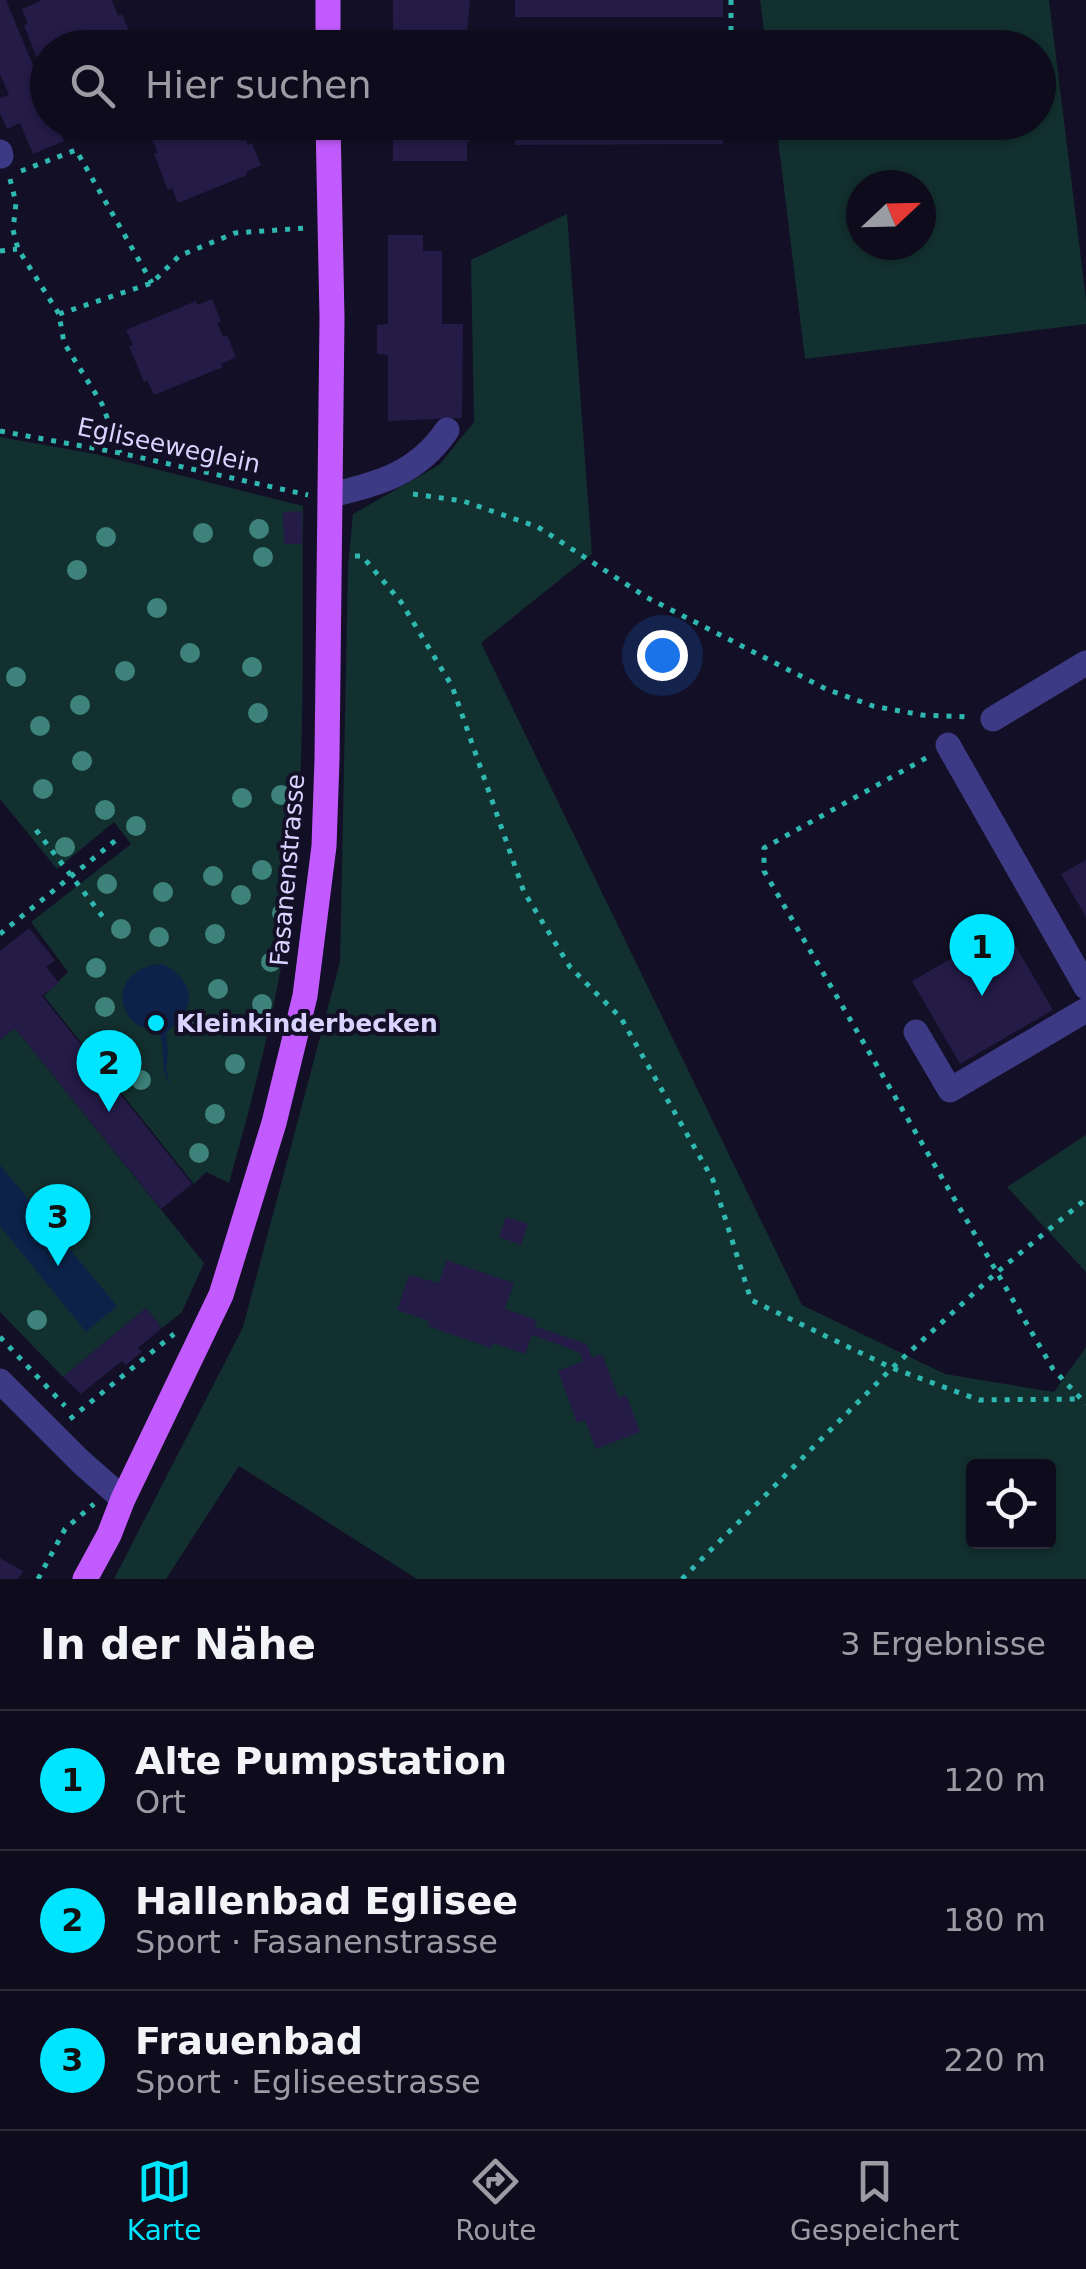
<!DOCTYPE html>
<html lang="de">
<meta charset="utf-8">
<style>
:root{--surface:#0e0b1c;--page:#171425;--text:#f1f3f6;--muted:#9b9ba3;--line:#2e2b3b;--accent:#00e5ff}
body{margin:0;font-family:"DejaVu Sans",sans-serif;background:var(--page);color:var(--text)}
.controls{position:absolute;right:30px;bottom:30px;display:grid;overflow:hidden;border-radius:10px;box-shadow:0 2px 8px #0004}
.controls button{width:90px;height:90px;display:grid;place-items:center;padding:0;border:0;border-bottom:2px solid var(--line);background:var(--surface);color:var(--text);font:50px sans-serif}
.compass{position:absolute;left:846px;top:170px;width:90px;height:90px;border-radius:50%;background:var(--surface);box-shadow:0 2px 8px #0004;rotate:68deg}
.you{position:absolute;left:662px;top:655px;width:35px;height:35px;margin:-25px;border:8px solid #fff;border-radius:50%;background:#1a73e8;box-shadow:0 0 0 15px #1a73e833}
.badge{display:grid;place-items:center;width:65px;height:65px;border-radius:50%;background:var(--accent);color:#111;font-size:32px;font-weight:700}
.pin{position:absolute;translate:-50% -82px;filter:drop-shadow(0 2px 5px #0008)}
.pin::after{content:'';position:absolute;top:52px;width:35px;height:30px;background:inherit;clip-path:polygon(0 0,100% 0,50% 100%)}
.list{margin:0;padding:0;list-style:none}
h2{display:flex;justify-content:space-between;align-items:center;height:130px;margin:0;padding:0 40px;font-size:42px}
h2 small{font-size:32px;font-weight:400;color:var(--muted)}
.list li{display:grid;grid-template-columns:65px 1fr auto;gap:30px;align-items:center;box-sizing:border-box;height:140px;padding:0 40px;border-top:2px solid var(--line)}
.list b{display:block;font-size:38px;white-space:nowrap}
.list p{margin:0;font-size:32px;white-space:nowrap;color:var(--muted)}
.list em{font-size:32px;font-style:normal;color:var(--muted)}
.icon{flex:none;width:55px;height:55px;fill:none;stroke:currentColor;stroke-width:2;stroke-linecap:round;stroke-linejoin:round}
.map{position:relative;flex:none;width:1086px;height:1579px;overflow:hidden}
.search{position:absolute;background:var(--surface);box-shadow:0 2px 8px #0004;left:30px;right:30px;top:30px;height:110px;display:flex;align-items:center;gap:25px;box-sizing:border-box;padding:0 35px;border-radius:55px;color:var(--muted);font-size:38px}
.sheet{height:550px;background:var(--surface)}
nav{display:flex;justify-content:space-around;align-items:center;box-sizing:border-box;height:140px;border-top:2px solid var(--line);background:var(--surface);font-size:28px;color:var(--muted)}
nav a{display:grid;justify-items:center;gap:5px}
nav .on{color:var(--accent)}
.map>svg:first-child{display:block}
.green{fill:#12302f;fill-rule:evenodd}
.water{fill:#0c2248}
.building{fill:#241b47}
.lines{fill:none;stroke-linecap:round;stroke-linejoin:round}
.path{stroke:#2fb8b0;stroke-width:5;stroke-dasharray:5 8;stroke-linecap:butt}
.minor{stroke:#3d3a85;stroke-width:25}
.major{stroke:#c25bff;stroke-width:25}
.tree{fill:#3d827b}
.poi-dot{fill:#00e5ff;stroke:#130f26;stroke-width:4}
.labels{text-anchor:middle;stroke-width:8;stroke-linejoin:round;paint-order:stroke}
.street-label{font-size:25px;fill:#d9d4ff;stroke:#130f26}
.poi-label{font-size:25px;font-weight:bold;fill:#d9d4ff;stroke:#130f26;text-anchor:start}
</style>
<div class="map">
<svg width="1086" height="1579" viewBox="0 0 1086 1579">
<rect width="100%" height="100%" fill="#130f26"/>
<g class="green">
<path d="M760,0H1049L1086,299V324L805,359L776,123L1038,122V48L766,47ZM921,185V245H861V185Z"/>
<path d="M567,214L592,554L481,643L802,1305L945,1374L1054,1392L1086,1347V1579H417L239,1466L166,1579H114L243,1327L340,962L348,566L353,514L439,465L474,422L471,260ZM974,1466H1048V1542H974Z"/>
<path d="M0,437L95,454L303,506C302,617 305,730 297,840C289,957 261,1070 229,1183L206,1172L194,1184L44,996L68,972L31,922L131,844L114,822L57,869L0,799Z"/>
<path d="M15,1028L204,1263L182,1312L162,1328L146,1308L63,1377L0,1312V1040Z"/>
<path d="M1086,1135V1272L1007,1187Z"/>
</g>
<g class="water">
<path d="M162,964C183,973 198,994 183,1016C178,1022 171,1027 166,1033L168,1053L166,1069L170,1084C159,1068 166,1052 160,1034C151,1028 140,1029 132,1020C109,993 131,965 162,964Z"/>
<path d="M0,1165L117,1306L86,1332L0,1226Z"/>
</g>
<g class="building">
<path d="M0,0H6L48,102V122H56L64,141L33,154L20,123L7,129L0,113V98L9,95L0,74Z"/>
<path d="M42,0H112L118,16L122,14L131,36L116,43L117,46L115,48H48L47,72L42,59L38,61L24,25L28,24L22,9Z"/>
<path d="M393,0H470L467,33H393Z"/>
<rect x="515" y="0" width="208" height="17"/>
<path d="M188,122H243L246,129L242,131L248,145L252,143L261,165L246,172L247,175L178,203L172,188L168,190L154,154L158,153L151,137Z"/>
<path d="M393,122H467V126H470V142H467V161H393Z"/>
<path d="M515,122H723V144L515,145Z"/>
<path d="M388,235H423V251H442V324H463L462,418L388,421V355L377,354V325L388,324Z"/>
<path d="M212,299L221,321L217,323L223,337L227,335L236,357L221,364L223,367L154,395L147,380L144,382L129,346L133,345L126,330L196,301L197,305Z"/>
<path d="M302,511V544H284L283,512Z"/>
<path d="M1086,860V917L1061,874Z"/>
<path d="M29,928L55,960L46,967L59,983L42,996L192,1184L161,1209L15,1028L0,1040V951Z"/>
<path d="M1005,928L1053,1010L960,1064L912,981Z"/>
<path d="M506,1217L528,1224L521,1245L499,1237Z"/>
<path d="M446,1260L514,1283L505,1309L537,1320L534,1326L587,1344L592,1358L602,1354L619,1398L626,1395L640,1432L596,1449L585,1420L577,1423L558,1371L583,1361L579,1352L532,1335L525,1354L493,1343L491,1348L428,1326L429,1321L397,1310L409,1275L439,1283Z"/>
<path d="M146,1308L162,1328L138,1348L142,1352L126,1365L122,1361L81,1394L63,1377Z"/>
<path d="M0,1558L23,1571L18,1579H0Z"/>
</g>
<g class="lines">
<g class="path">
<path d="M731,0V48"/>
<path d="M21,171L76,150L152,283"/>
<path d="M10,179L16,203L13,230L18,249L59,314L64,343L102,404L120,453"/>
<path d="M0,251L17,249"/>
<path d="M59,314L152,283L179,256L235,233L306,228"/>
<path d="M0,431L120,453L308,495"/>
<path d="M413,494L463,501L538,527L646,597L826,689L873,706L922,715L970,717"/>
<path d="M355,556H362L401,602L452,686L524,892L570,967L621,1018L713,1180L751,1300L892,1368L979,1400L1080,1399"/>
<path d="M926,758L764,848V871L1053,1369L1086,1404"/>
<path d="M36,830L103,917"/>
<path d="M0,934L116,840"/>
<path d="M0,1337L65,1406"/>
<path d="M70,1419L174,1334"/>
<path d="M38,1579L65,1529L94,1504"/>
<path d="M682,1579L892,1368L996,1273L1086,1199"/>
</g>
<g class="minor">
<path d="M0,152L1,156"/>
<path d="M331,495C379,484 418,473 447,430"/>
<path d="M993,719L1086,663"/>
<path d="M948,745L1086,987"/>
<path d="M916,1032L950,1090L1086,1010"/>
<path d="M0,1381L81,1462L123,1499"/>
</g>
<g class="major">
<path d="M328,48V0"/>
<path d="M85,1579L109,1535L123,1499L221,1295L274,1123L305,996L324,846L327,760L332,318L328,122"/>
</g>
</g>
<g class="tree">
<circle cx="259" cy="529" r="10"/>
<circle cx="203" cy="533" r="10"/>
<circle cx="106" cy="537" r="10"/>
<circle cx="263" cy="557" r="10"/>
<circle cx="77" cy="570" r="10"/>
<circle cx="157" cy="608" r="10"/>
<circle cx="190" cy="653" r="10"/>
<circle cx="252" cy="667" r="10"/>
<circle cx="125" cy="671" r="10"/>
<circle cx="16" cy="677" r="10"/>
<circle cx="80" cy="705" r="10"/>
<circle cx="258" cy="713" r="10"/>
<circle cx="40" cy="726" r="10"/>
<circle cx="82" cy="761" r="10"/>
<circle cx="43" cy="789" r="10"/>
<circle cx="281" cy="795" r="10"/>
<circle cx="242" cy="798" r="10"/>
<circle cx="105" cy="810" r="10"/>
<circle cx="136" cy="826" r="10"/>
<circle cx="65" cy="847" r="10"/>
<circle cx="262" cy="870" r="10"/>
<circle cx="213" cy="876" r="10"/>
<circle cx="107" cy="884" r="10"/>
<circle cx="163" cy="892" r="10"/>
<circle cx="241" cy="895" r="10"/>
<circle cx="282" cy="913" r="10"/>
<circle cx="121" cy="929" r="10"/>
<circle cx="215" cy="934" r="10"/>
<circle cx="159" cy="937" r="10"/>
<circle cx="271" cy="962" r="10"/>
<circle cx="96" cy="968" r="10"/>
<circle cx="218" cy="989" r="10"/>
<circle cx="262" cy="1004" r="10"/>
<circle cx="105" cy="1007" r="10"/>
<circle cx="199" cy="1025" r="10"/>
<circle cx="116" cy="1045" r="10"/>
<circle cx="235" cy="1064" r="10"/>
<circle cx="141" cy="1080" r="10"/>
<circle cx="215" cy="1114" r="10"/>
<circle cx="199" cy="1153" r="10"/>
<circle cx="37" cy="1320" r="10"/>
</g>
<circle class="poi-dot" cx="156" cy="1023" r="10"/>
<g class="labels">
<g class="street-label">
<text transform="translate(169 445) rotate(12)" y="9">Egliseeweglein</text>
<text transform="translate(287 870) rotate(-85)" y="9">Fasanenstrasse</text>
</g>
<g class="poi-label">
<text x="176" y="1032">Kleinkinderbecken</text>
</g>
</g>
</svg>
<div class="controls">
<button><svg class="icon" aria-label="locate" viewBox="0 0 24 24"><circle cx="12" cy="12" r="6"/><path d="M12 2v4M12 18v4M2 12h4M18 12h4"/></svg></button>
</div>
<svg class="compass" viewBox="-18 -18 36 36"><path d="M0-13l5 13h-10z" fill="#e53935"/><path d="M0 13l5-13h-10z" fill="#9b9ba3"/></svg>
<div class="you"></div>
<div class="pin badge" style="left:982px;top:996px">1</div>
<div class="pin badge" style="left:109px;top:1112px">2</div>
<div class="pin badge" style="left:58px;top:1266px">3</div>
<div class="search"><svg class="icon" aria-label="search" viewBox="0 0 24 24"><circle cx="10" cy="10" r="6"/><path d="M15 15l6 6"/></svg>Hier suchen</div>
</div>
<section class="sheet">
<h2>In der Nähe<small>3 Ergebnisse</small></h2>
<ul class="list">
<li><span class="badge">1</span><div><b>Alte Pumpstation</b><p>Ort</p></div><em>120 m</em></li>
<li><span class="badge">2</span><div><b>Hallenbad Eglisee</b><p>Sport · Fasanenstrasse</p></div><em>180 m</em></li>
<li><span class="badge">3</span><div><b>Frauenbad</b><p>Sport · Egliseestrasse</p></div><em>220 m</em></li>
</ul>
</section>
<nav>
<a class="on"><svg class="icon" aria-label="map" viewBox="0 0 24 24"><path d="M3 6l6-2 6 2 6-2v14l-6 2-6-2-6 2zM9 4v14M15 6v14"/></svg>Karte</a>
<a><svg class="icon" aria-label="directions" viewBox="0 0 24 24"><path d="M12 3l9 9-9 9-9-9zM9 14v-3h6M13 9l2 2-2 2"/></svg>Route</a>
<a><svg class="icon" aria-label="saved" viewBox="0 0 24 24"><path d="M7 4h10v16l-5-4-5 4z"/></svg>Gespeichert</a>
</nav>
